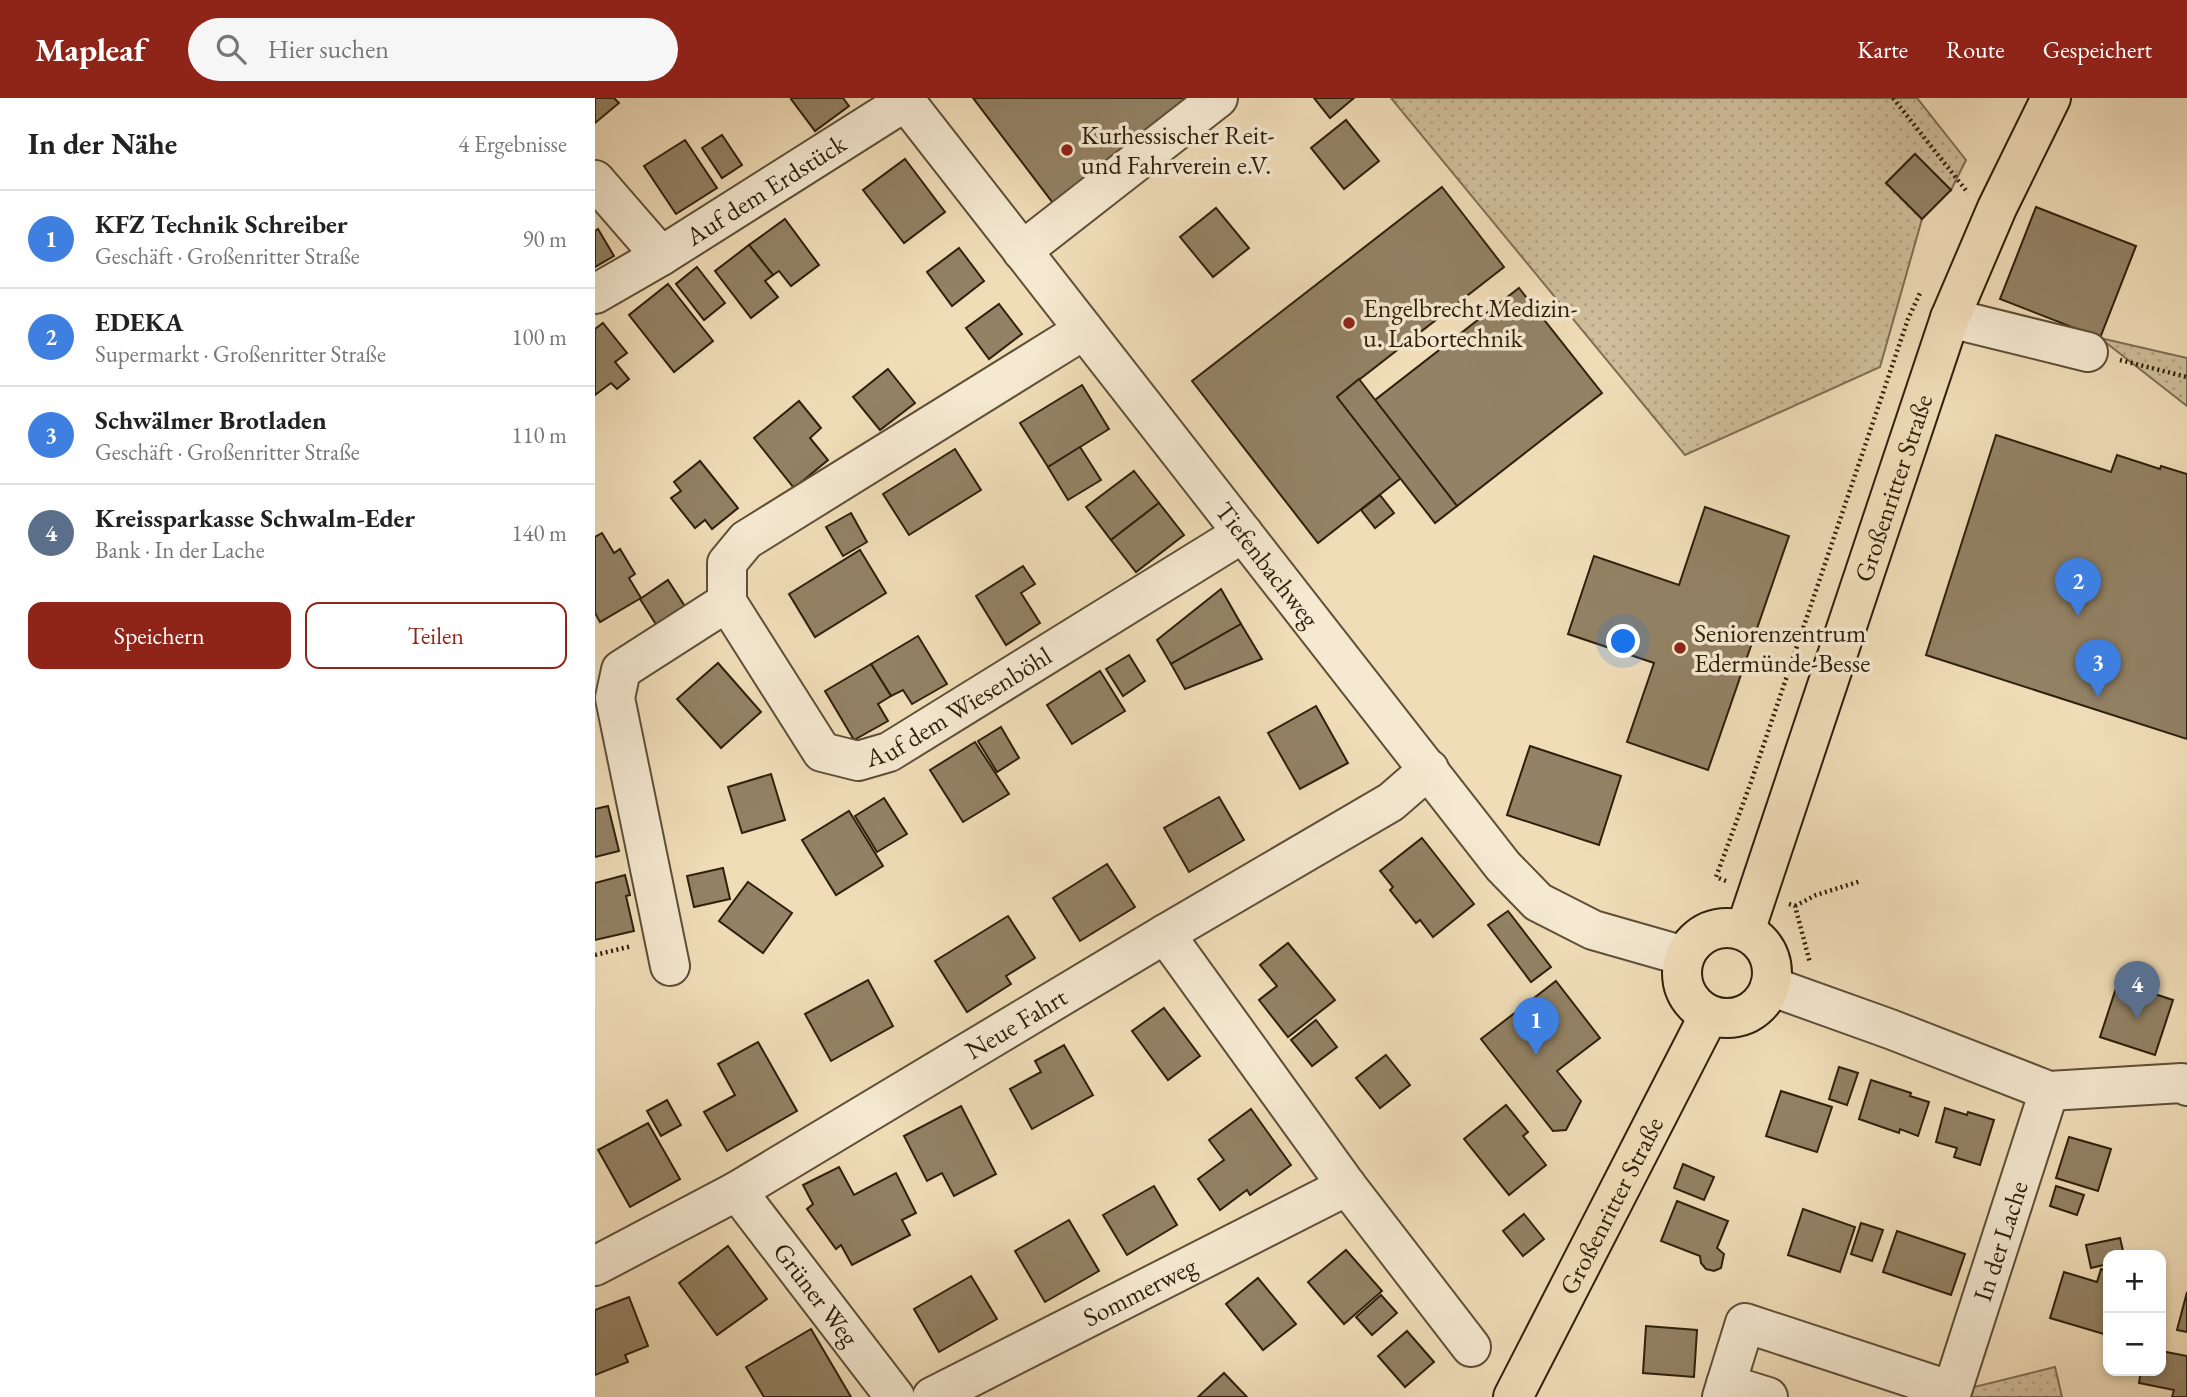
<!DOCTYPE html>
<html lang="de">
<meta charset="utf-8">
<style>
:root{--surface:#fff;--page:#f6f6f6;--text:#222;--muted:#767676;--line:#e0e0e0;--accent:#8f2418}
body{margin:0;font-family:"EB Garamond",serif;background:var(--page);color:var(--text)}
.controls{position:absolute;right:21px;bottom:21px;display:grid;overflow:hidden;border-radius:14px;box-shadow:0 4px 10px #0003}
.controls button{width:63px;height:63px;display:grid;place-items:center;padding:0;border:0;border-bottom:2px solid var(--line);background:var(--surface);color:var(--text);font:35px sans-serif}
.you{position:absolute;left:1029px;top:544px;width:24px;height:24px;margin:-18px;border:5px solid #fff;border-radius:50%;background:#1a73e8;box-shadow:0 0 0 10px #1a73e833}
.badge{display:grid;place-items:center;width:46px;height:46px;border-radius:50%;background:var(--accent);color:#fff;font-size:23px;font-weight:700}
.pin{position:absolute;translate:-50% -58px;filter:drop-shadow(0 2px 4px #0008)}
.pin::after{content:'';position:absolute;top:37px;width:24px;height:21px;background:inherit;clip-path:polygon(0 0,100% 0,50% 100%)}
.list{margin:0;padding:0;list-style:none}
h2{display:flex;justify-content:space-between;align-items:center;height:91px;margin:0;padding:0 28px;font-size:30px}
h2 small{font-size:23px;font-weight:400;color:var(--muted)}
.list li{display:grid;grid-template-columns:46px 1fr auto;gap:21px;align-items:center;box-sizing:border-box;height:98px;padding:0 28px;border-top:2px solid var(--line)}
.list b{display:block;font-size:26px;white-space:nowrap}
.list p{margin:0;font-size:23px;white-space:nowrap;color:var(--muted)}
.list em{font-size:23px;font-style:normal;color:var(--muted)}
.actions{display:flex;gap:14px;padding:21px 28px}
.actions a{flex:1;padding:16px 0;border:2px solid var(--accent);border-radius:14px;text-align:center;font-size:24px;color:var(--accent)}
.actions .main{background:var(--accent);color:#fff}
.icon{flex:none;width:38px;height:38px;fill:none;stroke:currentColor;stroke-width:2;stroke-linecap:round;stroke-linejoin:round}
.map{position:relative;flex:none;width:1592px;height:1299px;overflow:hidden}
header{display:flex;align-items:center;gap:42px;box-sizing:border-box;height:98px;padding:0 35px;background:var(--accent);color:#fff}
header strong{font-size:33px}
nav{display:flex;gap:38px;margin-inline-start:auto;font-size:24px}
.search{width:490px;height:63px;background:var(--page);display:flex;align-items:center;gap:18px;box-sizing:border-box;padding:0 24px;border-radius:38px;color:var(--muted);font-size:26px}
main{display:flex}
aside{flex:1;background:var(--surface)}
.map>svg:first-child{display:block}
.green{fill:url(#green-dots);stroke:#7e6e54;stroke-width:2}
.building{fill:#938265;stroke:#2e200c;stroke-width:2}
.lines{fill:none;stroke-linecap:round;stroke-linejoin:round}
.minor-casing{stroke:#5e4f37;stroke-width:42}
.major-casing{stroke:#2e200c;stroke-width:42}
.path{stroke:#2e200c;stroke-width:4.5;stroke-dasharray:2 3.5;stroke-linecap:butt}
.minor{stroke:#f5e9d1;stroke-width:38}
.major{stroke:#f0ddb8;stroke-width:38}
.poi-dot{fill:#8f2418;stroke:#f5e9d1;stroke-width:2.5}
.labels{text-anchor:middle;stroke-width:7;stroke-linejoin:round;paint-order:stroke}
.poi-label{font-size:26px;fill:#2e200c;stroke:#f5e9d1;text-anchor:start}
.street-label{font-size:26px;fill:#2e200c;stroke:#f5e9d1}
</style>
<header>
<strong>Mapleaf</strong>
<div class="search"><svg class="icon" aria-label="search" viewBox="0 0 24 24"><circle cx="10" cy="10" r="6"/><path d="M15 15l6 6"/></svg>Hier suchen</div>
<nav><a>Karte</a><a>Route</a><a>Gespeichert</a></nav>
</header>
<main>
<aside>
<h2>In der Nähe<small>4 Ergebnisse</small></h2>
<ul class="list">
<li><span class="badge" style="background:#3f7fe0">1</span><div><b>KFZ Technik Schreiber</b><p>Geschäft · Großenritter Straße</p></div><em>90 m</em></li>
<li><span class="badge" style="background:#3f7fe0">2</span><div><b>EDEKA</b><p>Supermarkt · Großenritter Straße</p></div><em>100 m</em></li>
<li><span class="badge" style="background:#3f7fe0">3</span><div><b>Schwälmer Brotladen</b><p>Geschäft · Großenritter Straße</p></div><em>110 m</em></li>
<li><span class="badge" style="background:#5c6f8a">4</span><div><b>Kreissparkasse Schwalm-Eder</b><p>Bank · In der Lache</p></div><em>140 m</em></li>
</ul>
<div class="actions"><a class="main">Speichern</a><a>Teilen</a></div>
</aside>
<div class="map">
<svg width="1592" height="1299" viewBox="0 0 1592 1299">
<defs>
<pattern id="green-dots" width="8" height="8" patternUnits="userSpaceOnUse" patternTransform="scale(1.75)"><rect width="8" height="8" fill="#cfbd9b"/><path d="M2 2h.1M6 6h.1" fill="none" stroke="#b2a284" stroke-width="1.8" stroke-linecap="round"/></pattern>
</defs>
<rect width="100%" height="100%" fill="#f0ddb8"/>
<filter id="stains"><feTurbulence type="fractalNoise" baseFrequency=".00286" numOctaves="4"/><feColorMatrix values="0 0 0 0 .2 0 0 0 0 .09 0 0 0 0 .02 0 0 0 .5 -.17"/></filter>
<radialGradient id="worn" r=".72"><stop offset=".6" stop-color="#630" stop-opacity="0"/><stop offset="1" stop-color="#630" stop-opacity=".3"/></radialGradient>
<g class="green">
<path d="M796,0H1322L1371,62L1356,92L1320,56L1291,85L1327,121L1285,269L1090,357Z"/>
<path d="M1505,240L1592,260V308Z"/>
<path d="M1460,1269L1467,1299H1372L1375,1290Z"/>
</g>
<g class="building">
<path d="M0,0H19L24,5L0,25Z"/>
<path d="M198,0H248L254,8L220,33L196,1Z"/>
<path d="M378,0H595L458,105Z"/>
<path d="M719,0H759L735,20Z"/>
<path d="M751,22L784,63L749,91L716,50Z"/>
<path d="M127,37L147,67L127,80L107,50Z"/>
<path d="M90,42L122,90L81,116L49,68Z"/>
<path d="M1320,56L1356,92L1327,121L1291,85Z"/>
<path d="M310,61L350,114L309,145L268,92Z"/>
<path d="M847,89L909,169L742,299L806,380L723,445L597,283Z"/>
<path d="M1441,109L1541,148L1505,240L1405,201Z"/>
<path d="M621,110L654,150L618,179L585,139Z"/>
<path d="M190,121L224,167L196,188L184,173L178,177L154,147Z"/>
<path d="M3,131L19,158L0,169V133Z"/>
<path d="M154,147L178,177L170,183L183,199L156,220L120,173Z"/>
<path d="M364,150L389,183L357,208L332,174Z"/>
<path d="M102,169L130,205L109,222L81,186Z"/>
<path d="M73,186L118,243L79,274L34,217Z"/>
<path d="M924,190L1007,295L862,408L780,302Z"/>
<path d="M404,206L427,236L394,261L371,230Z"/>
<path d="M8,225L32,255L20,264L34,281L22,291L16,285L0,297V231Z"/>
<path d="M293,271L320,305L285,332L258,299Z"/>
<path d="M764,281L862,408L840,425L742,299Z"/>
<path d="M487,287L514,331L453,369L425,325Z"/>
<path d="M204,303L226,330L215,340L233,362L199,390L159,340Z"/>
<path d="M1401,337L1516,374L1522,357L1565,371L1566,368L1592,376V641L1331,557Z"/>
<path d="M485,349L506,382L473,402L453,369Z"/>
<path d="M360,351L386,392L314,437L288,396Z"/>
<path d="M105,363L143,410L117,431L110,422L100,430L76,400L86,393L79,384Z"/>
<path d="M539,373L564,405L516,442L491,409Z"/>
<path d="M785,397L799,415L780,430L766,412Z"/>
<path d="M564,405L589,437L541,474L516,442Z"/>
<path d="M1110,409L1194,438L1113,672L1032,644L1059,565L973,536L999,458L1084,487Z"/>
<path d="M256,415L272,444L248,458L231,429Z"/>
<path d="M7,435L19,455L25,451L40,476L34,480L46,500L5,524L0,515V439Z"/>
<path d="M265,452L291,495L220,539L194,496Z"/>
<path d="M428,468L440,486L426,495L445,525L411,547L381,498Z"/>
<path d="M73,482L91,510L62,528L45,501Z"/>
<path d="M626,491L646,526L576,566L562,542Z"/>
<path d="M646,526L667,561L590,591L576,566Z"/>
<path d="M323,538L352,586L317,606L308,592L296,598L276,566Z"/>
<path d="M534,557L550,583L528,598L511,571Z"/>
<path d="M123,565L166,614L126,650L82,601Z"/>
<path d="M276,566L296,598L283,606L293,623L259,642L230,593Z"/>
<path d="M505,573L530,613L477,646L452,607Z"/>
<path d="M721,608L753,665L705,691L673,635Z"/>
<path d="M406,629L424,660L402,674L383,643Z"/>
<path d="M380,644L414,696L368,724L335,672Z"/>
<path d="M935,648L1026,678L1004,747L912,717Z"/>
<path d="M176,676L190,722L147,735L133,689Z"/>
<path d="M624,699L649,742L594,774L569,730Z"/>
<path d="M289,700L312,736L282,754L260,718Z"/>
<path d="M13,708L24,753L0,759V711Z"/>
<path d="M254,713L288,768L241,797L207,742Z"/>
<path d="M827,740L879,806L838,839L825,822L821,825L795,792L798,789L785,773Z"/>
<path d="M512,766L540,809L485,843L458,800Z"/>
<path d="M128,770L135,801L99,809L92,778Z"/>
<path d="M30,777L35,797L31,798L39,833L0,842V785Z"/>
<path d="M153,784L197,815L168,855L124,823Z"/>
<path d="M913,813L956,869L936,884L893,827Z"/>
<path d="M413,818L440,860L411,878L416,886L372,914L340,863Z"/>
<path d="M693,845L740,902L693,939L664,902L682,888L665,867Z"/>
<path d="M273,882L298,928L236,963L210,916Z"/>
<path d="M961,883L1005,940L962,973L986,1003L971,1032L958,1033L886,941Z"/>
<path d="M1523,884L1578,902L1560,957L1505,939Z"/>
<path d="M569,910L605,958L573,982L537,933Z"/>
<path d="M721,922L742,949L717,968L696,942Z"/>
<path d="M163,944L202,1013L132,1053L109,1014L140,997L123,966Z"/>
<path d="M469,947L498,997L437,1031L415,991L446,974L440,963Z"/>
<path d="M791,957L815,987L785,1010L761,980Z"/>
<path d="M1244,969L1263,975L1252,1007L1234,1001Z"/>
<path d="M1276,982L1316,995L1315,998L1334,1004L1323,1038L1305,1031L1304,1035L1264,1021Z"/>
<path d="M1186,993L1237,1009L1222,1054L1171,1038Z"/>
<path d="M72,1002L86,1027L66,1038L52,1013Z"/>
<path d="M911,1007L933,1034L928,1038L951,1067L914,1097L869,1041Z"/>
<path d="M366,1008L401,1076L359,1098L347,1075L332,1083L309,1038Z"/>
<path d="M1350,1010L1372,1017L1373,1014L1399,1022L1385,1067L1359,1059L1362,1050L1341,1044Z"/>
<path d="M656,1011L696,1067L655,1097L652,1092L625,1112L603,1081L629,1062L614,1042Z"/>
<path d="M53,1025L85,1081L35,1109L3,1052Z"/>
<path d="M1474,1039L1516,1051L1503,1093L1461,1080Z"/>
<path d="M1088,1066L1119,1079L1109,1102L1079,1090Z"/>
<path d="M244,1069L259,1097L301,1075L321,1115L307,1122L315,1137L257,1167L246,1147L241,1151L212,1111L218,1106L208,1087Z"/>
<path d="M559,1088L582,1127L532,1157L508,1117Z"/>
<path d="M1461,1088L1489,1097L1482,1117L1455,1108Z"/>
<path d="M1082,1103L1133,1123L1122,1150L1129,1156L1126,1170L1119,1173L1111,1171L1106,1165L1105,1158L1066,1143Z"/>
<path d="M1208,1111L1260,1129L1245,1174L1193,1157Z"/>
<path d="M929,1116L949,1141L928,1158L908,1133Z"/>
<path d="M474,1122L504,1173L450,1204L420,1153Z"/>
<path d="M1266,1125L1288,1132L1277,1163L1256,1156Z"/>
<path d="M1302,1133L1370,1156L1356,1197L1288,1174Z"/>
<path d="M1525,1140L1529,1157H1513V1166L1496,1170L1491,1147Z"/>
<path d="M133,1148L172,1201L122,1237L84,1185Z"/>
<path d="M751,1152L787,1193L749,1226L713,1184Z"/>
<path d="M1506,1171L1513,1173L1512,1237L1455,1220L1469,1174L1502,1184Z"/>
<path d="M376,1178L402,1221L344,1254L319,1211Z"/>
<path d="M663,1180L701,1226L668,1252L631,1206Z"/>
<path d="M1592,1194V1234L1582,1232Z"/>
<path d="M786,1197L802,1215L777,1237L761,1219Z"/>
<path d="M34,1199L53,1248L30,1257L33,1264L0,1277V1212Z"/>
<path d="M1051,1228L1102,1232L1099,1279L1048,1275Z"/>
<path d="M216,1231L256,1299H169L151,1269Z"/>
<path d="M812,1233L839,1264L810,1289L783,1258Z"/>
<path d="M1566,1253L1592,1258V1299H1577L1579,1292L1544,1285L1546,1273H1566Z"/>
<path d="M629,1275L652,1299H603Z"/>
</g>
<g class="lines">
<defs>
<g id="minor">
<path id="s1" d="M308,0L908,768L943,804L998,832L1089,858"/>
<path d="M0,82L66,158"/>
<path d="M427,153L623,0"/>
<path id="s2" d="M0,196L66,158L311,3"/>
<path d="M1355,220L1493,254"/>
<path id="s3" d="M489,232L151,442L132,465V504L227,654L263,663L294,654L648,435"/>
<path d="M570,836L752,1088L876,1249"/>
<path d="M75,868L20,600L26,572L132,504"/>
<path d="M1175,888L1295,931L1454,993L1587,985L1592,988"/>
<path id="s4" d="M142,1093L300,1299"/>
<path id="s5" d="M0,1168L142,1093L570,836L796,704L834,671"/>
<path d="M1131,1286L1173,1299"/>
<path id="s6" d="M337,1299L752,1088"/>
<path id="s7" d="M1127,1299L1150,1225L1357,1293L1454,993"/>
</g>
<g id="major">
<circle cx="1132" cy="875" r="45"/>
<path id="s8" d="M1150,833L1355,220L1402,110L1456,0"/>
<path id="s9" d="M918,1299L1114,917"/>
</g>
</defs>
<use href="#minor" class="minor-casing"/>
<use href="#major" class="major-casing"/>
<g class="path">
<path d="M1298,0L1373,95"/>
<path d="M1525,262L1592,279"/>
<path d="M1131,783L1121,779L1156,684L1313,221L1325,195"/>
<path d="M1194,806L1200,808L1215,865"/>
<path d="M1200,808L1221,797L1266,783"/>
<path d="M0,857L37,848"/>
</g>
<use href="#minor" class="minor"/>
<use href="#major" class="major"/>
</g>
<g class="poi-dot">
<circle cx="472" cy="52" r="7"/>
<circle cx="754" cy="225" r="7"/>
<circle cx="1085" cy="550" r="7"/>
</g>
<g class="labels">
<g class="poi-label">
<text x="486" y="46">Kurhessischer Reit-<tspan x="486" dy="30">und Fahrverein e.V.</tspan></text>
<text x="768" y="219">Engelbrecht Medizin-<tspan x="768" dy="30">u. Labortechnik</tspan></text>
<text x="1099" y="544">Seniorenzentrum<tspan x="1099" dy="30">Edermünde-Besse</tspan></text>
</g>
<g class="street-label">
<text dy="9" stroke="none"><textPath href="#s2" startOffset="200">Auf dem Erdstück</textPath></text>
<text dy="9" stroke="none"><textPath href="#s8" startOffset="467">Großenritter Straße</textPath></text>
<text dy="9" stroke="none"><textPath href="#s1" startOffset="592">Tiefenbachweg</textPath></text>
<text dy="9" stroke="none"><textPath href="#s3" startOffset="796">Auf dem Wiesenböhl</textPath></text>
<text dy="9" stroke="none"><textPath href="#s5" startOffset="486">Neue Fahrt</textPath></text>
<text dy="9" stroke="none"><textPath href="#s9" startOffset="215">Großenritter Straße</textPath></text>
<text dy="9" stroke="none"><textPath href="#s7" startOffset="453">In der Lache</textPath></text>
<text dy="9" stroke="none"><textPath href="#s6" startOffset="233">Sommerweg</textPath></text>
<text dy="9" stroke="none"><textPath href="#s4" startOffset="130">Grüner Weg</textPath></text>
</g>
</g>
<rect width="100%" height="100%" filter="url(#stains)"/>
<rect width="100%" height="100%" fill="url(#worn)"/>
</svg>
<div class="controls">
<button>+</button>
<button>−</button>
</div>
<div class="you"></div>
<div class="pin badge" style="left:941px;top:957px;background:#3f7fe0">1</div>
<div class="pin badge" style="left:1483px;top:518px;background:#3f7fe0">2</div>
<div class="pin badge" style="left:1503px;top:599px;background:#3f7fe0">3</div>
<div class="pin badge" style="left:1542px;top:921px;background:#5c6f8a">4</div>
</div>
</main>
